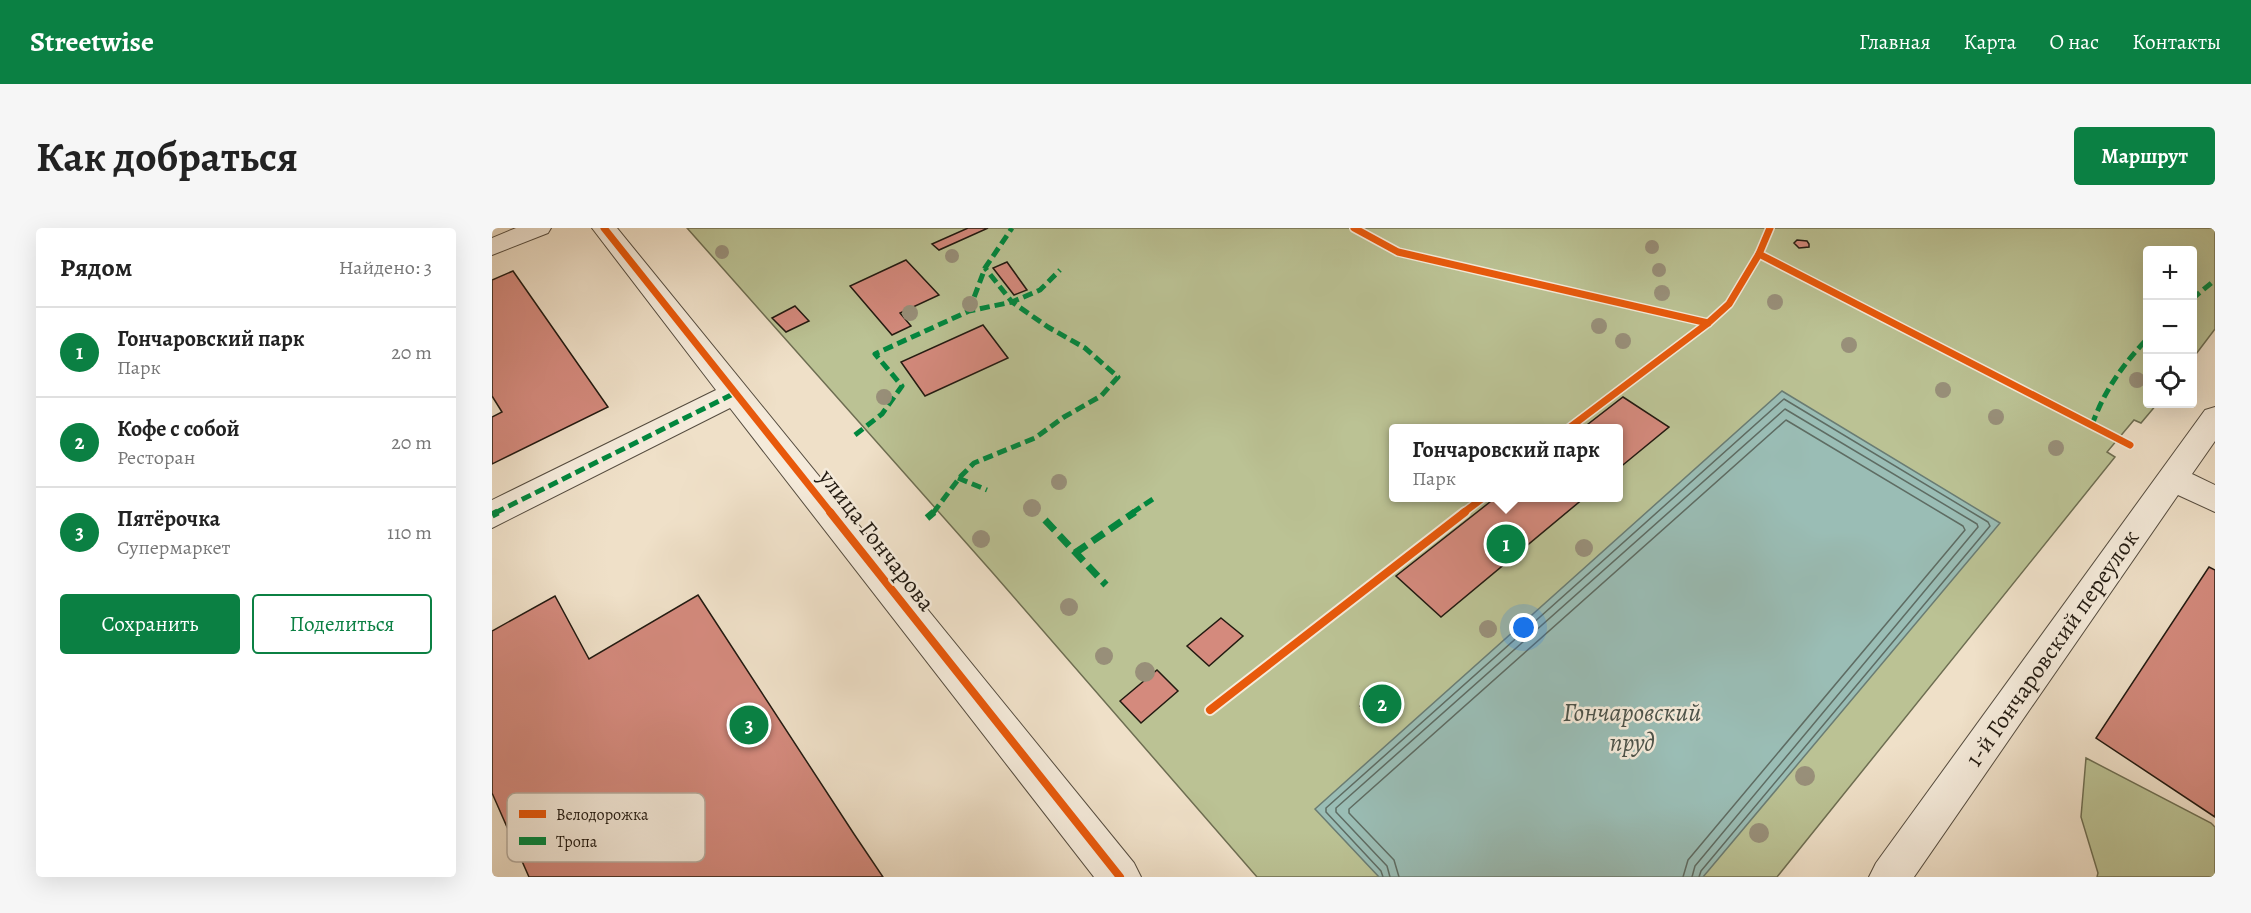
<!DOCTYPE html>
<html lang="ru">
<meta charset="utf-8">
<style>
:root{--surface:#fff;--page:#f6f6f6;--text:#222;--muted:#767676;--line:#e0e0e0;--accent:#0b8043}
body{margin:0;font-family:Alegreya,serif;background:var(--page);color:var(--text)}
.controls{position:absolute;right:18px;top:18px;display:grid;overflow:hidden;border-radius:6px;box-shadow:0 6px 24px #0002}
.controls button{width:54px;height:54px;display:grid;place-items:center;padding:0;border:0;border-bottom:2px solid var(--line);background:var(--surface);color:var(--text);font:30px sans-serif}
.you{position:absolute;left:1032px;top:400px;width:21px;height:21px;margin:-15px;border:4px solid #fff;border-radius:50%;background:#1a73e8;box-shadow:0 0 0 9px #1a73e833}
.badge{display:grid;place-items:center;width:39px;height:39px;border-radius:50%;background:var(--accent);color:#fff;font-size:20px;font-weight:700}
.pin{position:absolute;translate:-50% -50%;border:3px solid #fff;box-shadow:0 2px 6px #0006}
.popup{position:absolute;left:897px;top:196px;width:234px;height:78px;box-sizing:border-box;display:grid;place-content:center;border-radius:6px;background:var(--surface);filter:drop-shadow(0 2px 4px #0005);font-size:20px;white-space:nowrap;color:var(--muted)}
.popup b{font-size:22px;color:var(--text)}
.popup::after{content:'';position:absolute;left:50%;top:100%;margin-left:-12px;border:12px solid transparent;border-top-color:var(--surface)}
.list{margin:0;padding:0;list-style:none}
h2{display:flex;justify-content:space-between;align-items:center;height:78px;margin:0;padding:0 24px;font-size:26px}
h2 small{font-size:20px;font-weight:400;color:var(--muted)}
.list li{display:grid;grid-template-columns:39px 1fr auto;gap:18px;align-items:center;box-sizing:border-box;height:90px;padding:0 24px;border-top:2px solid var(--line)}
.list b{display:block;font-size:22px;white-space:nowrap}
.list p{margin:0;font-size:20px;white-space:nowrap;color:var(--muted)}
.list em{font-size:20px;font-style:normal;color:var(--muted)}
.actions{display:flex;gap:12px;padding:18px 24px}
.actions a{flex:1;padding:14px 0;border:2px solid var(--accent);border-radius:6px;text-align:center;font-size:21px;color:var(--accent)}
.actions .main{background:var(--accent);color:#fff}
.icon{flex:none;width:33px;height:33px;fill:none;stroke:currentColor;stroke-width:2;stroke-linecap:round;stroke-linejoin:round}
.map{position:relative;flex:none;width:1723px;height:649px;overflow:hidden;border-radius:6px}
header{display:flex;align-items:center;gap:36px;box-sizing:border-box;height:84px;padding:0 30px;background:var(--accent);color:#fff}
header strong{font-size:28px}
nav{display:flex;gap:33px;margin-inline-start:auto;font-size:21px}
.intro{display:flex;align-items:center;justify-content:space-between;box-sizing:border-box;height:144px;padding:0 36px}
h1{margin:0;font-size:42px}
.button{padding:15px 27px;border-radius:6px;background:var(--accent);color:#fff;font-size:21px;font-weight:700}
main{display:flex;gap:36px;padding:0 36px}
aside{flex:1;background:var(--surface);border-radius:6px;box-shadow:0 6px 24px #0002}
.map>svg:first-child{display:block}
.green{fill:#bbc294;stroke:#6e6e52;stroke-width:1.5;fill-rule:evenodd}
.water{fill:#9abdb5;stroke:#6a7c73;stroke-width:1.5}
.lines{fill:none;stroke-linecap:round;stroke-linejoin:round}
.shore{stroke:#5e6c63;stroke-width:1.5}
.building{fill:#d48a7d;stroke:#221a11;stroke-width:1.5}
.minor-casing{stroke:#554c3f;stroke-width:2}
.minor{fill:#f5ebdb;fill-rule:evenodd}
.quiet-far1{stroke:#00873e;stroke-width:5;stroke-dasharray:10 5;stroke-linecap:butt}
.quiet{stroke:#00873e;stroke-width:7;stroke-dasharray:14 7;stroke-linecap:butt}
.cycleway-far1-casing{stroke:#f5ebdb;stroke-width:10}
.cycleway-casing{stroke:#f5ebdb;stroke-width:12}
.cycleway-far1{stroke:#e8590c;stroke-width:7}
.cycleway{stroke:#e8590c;stroke-width:8}
.tree{fill:#988f79}
.labels{text-anchor:middle;stroke-width:5;stroke-linejoin:round;paint-order:stroke}
.street-label{font-size:24px;fill:#221a11;stroke:#f5ebdb}
.water-label{font-size:26px;font-style:italic;fill:#4c534a;stroke:#f5ebdb}
.key{fill:#f5ebdb;stroke:#b6ac9e;stroke-width:1.5}
.key-label{font-size:16px;fill:#221a11}
</style>
<header>
<strong>Streetwise</strong>
<nav><a>Главная</a><a>Карта</a><a>О нас</a><a>Контакты</a></nav>
</header>
<div class="intro"><h1>Как добраться</h1><a class="button">Маршрут</a></div>
<main>
<aside>
<h2>Рядом<small>Найдено: 3</small></h2>
<ul class="list">
<li><span class="badge">1</span><div><b>Гончаровский парк</b><p>Парк</p></div><em>20 m</em></li>
<li><span class="badge">2</span><div><b>Кофе с собой</b><p>Ресторан</p></div><em>20 m</em></li>
<li><span class="badge">3</span><div><b>Пятёрочка</b><p>Супермаркет</p></div><em>110 m</em></li>
</ul>
<div class="actions"><a class="main">Сохранить</a><a>Поделиться</a></div>
</aside>
<div class="map">
<svg width="1723" height="649" viewBox="0 0 1723 649">
<rect width="100%" height="100%" fill="#efe0c8"/>
<filter id="stains"><feTurbulence type="fractalNoise" baseFrequency=".00333" numOctaves="4"/><feColorMatrix values="0 0 0 0 .2 0 0 0 0 .09 0 0 0 0 .02 0 0 0 .5 -.17"/></filter>
<radialGradient id="worn" r=".72"><stop offset=".6" stop-color="#630" stop-opacity="0"/><stop offset="1" stop-color="#630" stop-opacity=".3"/></radialGradient>
<g class="green">
<path d="M195,0H1723V101L1701,130L1700,22H1656V176H1665L1649,195L1642,192L1615,224L1623,229L1285,649H765L500,344ZM902,200H1126V270H902Z"/>
<path d="M1594,530L1719,595L1723,599V649H1605L1606,645L1589,589Z"/>
</g>
<path class="water" d="M1290,163L1508,295L1211,649H887L823,581Z"/>
<g class="lines">
<g class="shore">
<path d="M891,649L889,643L834,584V580L1292,171L1496,294L1498,298L1209,643L1207,649"/>
<path d="M898,649L895,638L844,584V580L1293,181L1485,296L1486,299L1203,638L1200,649"/>
<path d="M907,649L902,632L857,585V581L1294,192L1471,298L1473,302L1196,632L1191,649"/>
</g>
</g>
<g class="building">
<path d="M476,0H496L447,22L440,16Z"/>
<path d="M1305,12L1315,13L1317,16V19L1307,20L1302,15Z"/>
<path d="M414,32L447,67L408,85L419,98L400,107L358,58Z"/>
<path d="M515,34L535,62L522,67L501,40Z"/>
<path d="M21,43L116,179L0,236V189L10,184L0,168V52Z"/>
<path d="M303,78L317,93L294,104L280,90Z"/>
<path d="M491,97L516,130L433,168L409,134Z"/>
<path d="M1131,169L1177,199L1126,241V200H1091Z"/>
<path d="M1003,270H1092L949,389L904,348Z"/>
<path d="M1717,339L1723,342V589L1604,510Z"/>
<path d="M206,367L362,606L391,649H37L0,565V403L63,368L97,431Z"/>
<path d="M729,390L751,408L717,438L695,418Z"/>
<path d="M665,442L686,463L649,495L628,473Z"/>
<path d="M894,458L911,474L885,496L868,478Z"/>
</g>
<g class="lines">
<defs>
<g id="minor">
<path d="M24,0H59L56,5L0,27V10Z"/>
<path d="M100,0H125L642,635L649,649H602L238,180L0,300V272L224,162Z"/>
<path d="M1723,179V213L1700,246L1723,257V284L1686,267L1422,649H1377L1384,635L1713,182Z"/>
</g>
</defs>
<use href="#minor" class="minor-casing"/>
<use href="#minor" class="minor"/>
<g class="quiet-far1">
<path d="M1700,71L1723,52"/>
<path d="M477,83L493,40L520,0"/>
<path d="M1600,197C1612,163 1631,136 1656,110"/>
<path d="M363,207L390,186L410,158L383,126L477,83L520,74L548,62L568,42"/>
<path d="M466,250L495,262"/>
<path d="M3,285L243,165"/>
<path d="M441,285L469,248L482,235L543,210L572,189L609,168L626,149L593,120L556,99L520,74L493,40"/>
<path d="M640,285L664,269"/>
</g>
<g class="quiet">
<path d="M0,287L6,284"/>
<path d="M435,290L442,284"/>
<path d="M553,292L614,357"/>
<path d="M583,325L643,284"/>
</g>
<defs>
<g id="cycleway-far1">
<path d="M112,0L339,285"/>
<path d="M862,0L906,24L1216,95"/>
<path d="M1267,26L1638,217"/>
<path d="M1077,200L1216,95L1237,76L1267,26L1278,0"/>
<path d="M971,285L991,270"/>
</g>
<g id="cycleway">
<path d="M338,284L628,649"/>
<path d="M718,482L973,284"/>
</g>
</defs>
<use href="#cycleway-far1" class="cycleway-far1-casing"/>
<use href="#cycleway" class="cycleway-casing"/>
<use href="#cycleway-far1" class="cycleway-far1"/>
<use href="#cycleway" class="cycleway"/>
</g>
<g class="tree">
<circle cx="1160" cy="19" r="7"/>
<circle cx="230" cy="24" r="7"/>
<circle cx="460" cy="28" r="7"/>
<circle cx="1167" cy="42" r="7"/>
<circle cx="1170" cy="65" r="8"/>
<circle cx="1283" cy="74" r="8"/>
<circle cx="478" cy="76" r="8"/>
<circle cx="418" cy="85" r="8"/>
<circle cx="1107" cy="98" r="8"/>
<circle cx="1131" cy="113" r="8"/>
<circle cx="1357" cy="117" r="8"/>
<circle cx="1645" cy="152" r="8"/>
<circle cx="1451" cy="162" r="8"/>
<circle cx="392" cy="169" r="8"/>
<circle cx="1504" cy="189" r="8"/>
<circle cx="1564" cy="220" r="8"/>
<circle cx="567" cy="254" r="8"/>
<circle cx="540" cy="280" r="9"/>
<circle cx="489" cy="311" r="9"/>
<circle cx="1092" cy="320" r="9"/>
<circle cx="577" cy="379" r="9"/>
<circle cx="996" cy="401" r="9"/>
<circle cx="612" cy="428" r="9"/>
<circle cx="653" cy="444" r="10"/>
<circle cx="1313" cy="548" r="10"/>
<circle cx="1267" cy="605" r="10"/>
</g>
<g class="labels">
<g class="street-label">
<text transform="translate(385 312) rotate(52)" y="8">улица Гончарова</text>
<text transform="translate(1560 420) rotate(-55)" y="8">1-й Гончаровский переулок</text>
</g>
<g class="water-label">
<text x="1140" y="493">Гончаровский<tspan x="1140" dy="30">пруд</tspan></text>
</g>
</g>
<rect x="15" y="565" width="198" height="69" rx="9" class="key"/>
<rect x="27" y="582" width="27" height="8" fill="#e8590c"/>
<rect x="27" y="609" width="27" height="8" fill="#00873e"/>
<g class="key-label">
<text x="64" y="592">Велодорожка</text>
<text x="64" y="619">Тропа</text>
</g>
<rect width="100%" height="100%" filter="url(#stains)"/>
<rect width="100%" height="100%" fill="url(#worn)"/>
</svg>
<div class="controls">
<button>+</button>
<button>−</button>
<button><svg class="icon" aria-label="locate" viewBox="0 0 24 24"><circle cx="12" cy="12" r="6"/><path d="M12 2v4M12 18v4M2 12h4M18 12h4"/></svg></button>
</div>
<div class="you"></div>
<div class="pin badge" style="left:1014px;top:316px">1</div>
<div class="popup"><b>Гончаровский парк</b>Парк</div>
<div class="pin badge" style="left:890px;top:476px">2</div>
<div class="pin badge" style="left:257px;top:497px">3</div>
</div>
</main>
